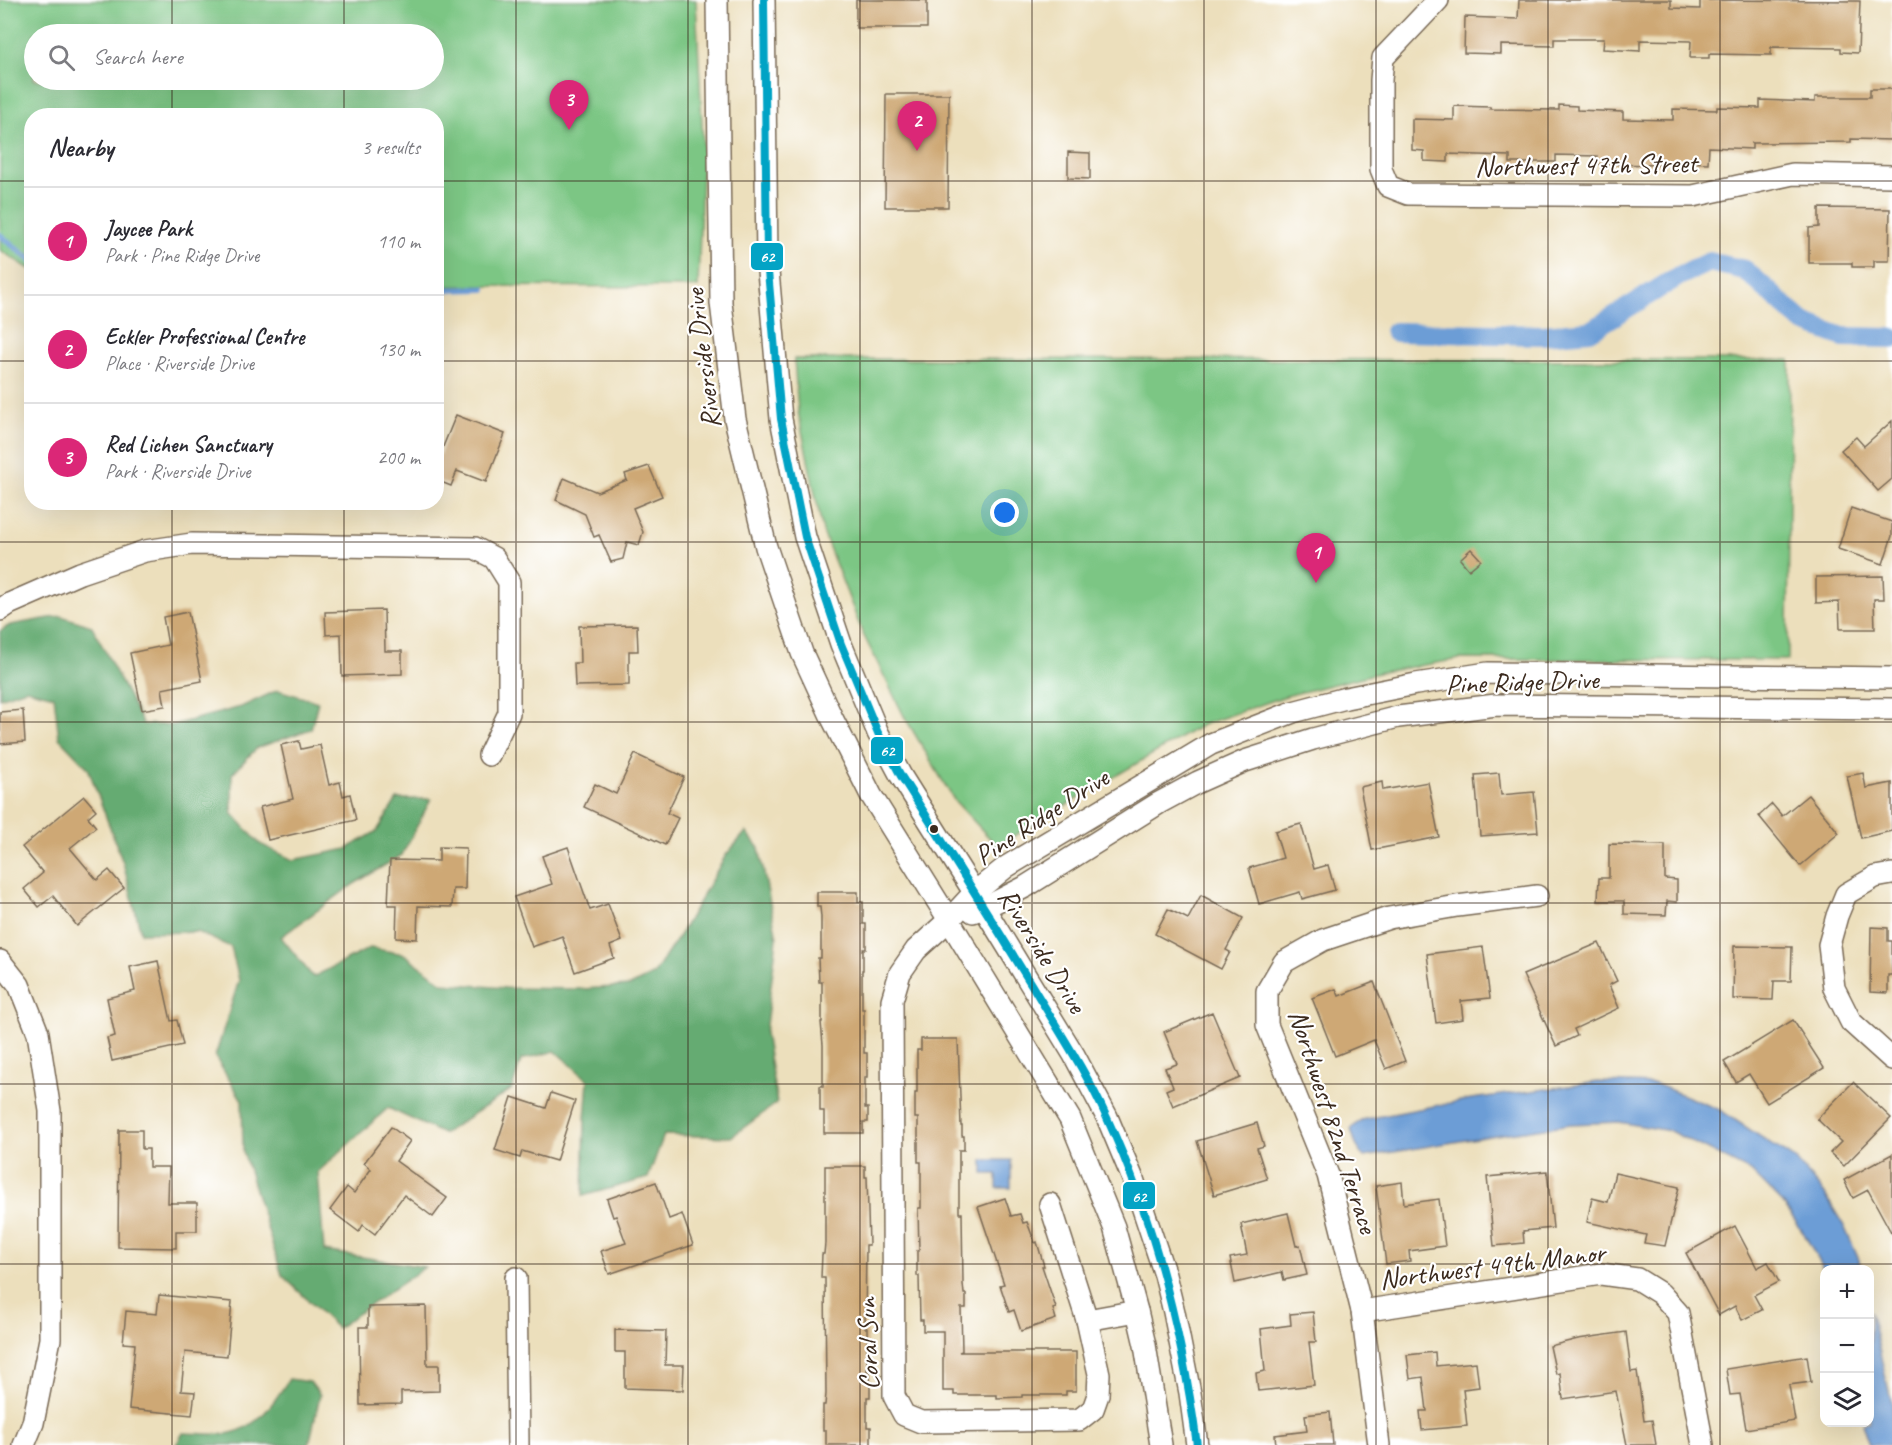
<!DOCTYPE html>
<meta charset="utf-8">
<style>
:root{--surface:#fff;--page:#f7f7f7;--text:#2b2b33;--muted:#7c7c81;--line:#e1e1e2;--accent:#db2777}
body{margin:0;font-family:Caveat,sans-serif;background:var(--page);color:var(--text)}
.controls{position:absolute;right:18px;bottom:18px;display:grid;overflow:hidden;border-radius:12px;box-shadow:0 6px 24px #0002}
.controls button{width:54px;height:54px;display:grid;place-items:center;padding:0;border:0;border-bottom:2px solid var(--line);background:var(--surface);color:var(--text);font:30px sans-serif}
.you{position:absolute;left:1005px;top:513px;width:21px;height:21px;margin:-15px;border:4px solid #fff;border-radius:50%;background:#1a73e8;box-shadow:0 0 0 9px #1a73e833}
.badge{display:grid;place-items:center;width:39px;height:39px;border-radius:50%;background:var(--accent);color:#fff;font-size:20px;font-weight:700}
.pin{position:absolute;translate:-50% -50px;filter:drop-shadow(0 2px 3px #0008)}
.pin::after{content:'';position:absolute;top:32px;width:21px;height:18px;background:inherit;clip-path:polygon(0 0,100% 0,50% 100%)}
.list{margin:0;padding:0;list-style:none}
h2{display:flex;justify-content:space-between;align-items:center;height:78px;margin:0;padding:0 24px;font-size:26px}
h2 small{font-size:20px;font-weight:400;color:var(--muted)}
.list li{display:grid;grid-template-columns:39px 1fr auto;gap:18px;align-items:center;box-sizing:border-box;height:108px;padding:0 24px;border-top:2px solid var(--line)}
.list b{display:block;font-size:22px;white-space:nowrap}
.list p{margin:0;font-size:20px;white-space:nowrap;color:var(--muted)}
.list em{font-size:20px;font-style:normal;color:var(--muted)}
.icon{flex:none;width:33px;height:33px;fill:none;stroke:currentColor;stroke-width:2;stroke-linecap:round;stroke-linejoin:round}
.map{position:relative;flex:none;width:1892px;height:1445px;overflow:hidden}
.search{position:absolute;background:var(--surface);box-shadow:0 6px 24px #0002;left:24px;top:24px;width:420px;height:66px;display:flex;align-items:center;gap:15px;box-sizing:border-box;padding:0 21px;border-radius:33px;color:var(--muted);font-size:22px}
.panel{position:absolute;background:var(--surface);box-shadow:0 6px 24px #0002;left:24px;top:108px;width:420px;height:402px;border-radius:24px}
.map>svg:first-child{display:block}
.green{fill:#7cc684;stroke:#5c7851;stroke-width:1.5;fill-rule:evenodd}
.forest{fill:#65ab72;stroke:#506a48;stroke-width:1.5}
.water{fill:#6c9dd6;stroke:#54647a;stroke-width:1.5}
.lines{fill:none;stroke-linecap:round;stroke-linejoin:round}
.stream{stroke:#6c9dd6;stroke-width:6}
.canal{stroke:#6c9dd6;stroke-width:20}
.building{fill:#cea874}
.minor-casing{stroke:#796955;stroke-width:24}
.minor{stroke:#fff;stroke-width:21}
.bus-1-casing{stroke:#fff;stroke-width:12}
.bus-1{stroke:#03a3c5;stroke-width:8}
.grid{fill:none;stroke:#3b2a1e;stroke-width:1.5;stroke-opacity:0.55}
.bus-dot{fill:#3b2a1e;stroke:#fff;stroke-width:2}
.labels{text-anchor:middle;stroke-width:4.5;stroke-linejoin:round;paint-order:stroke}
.street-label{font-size:28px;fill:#3b2a1e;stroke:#fff}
.line-badge{stroke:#fff;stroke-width:2}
.badge-label{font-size:16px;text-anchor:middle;font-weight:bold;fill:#fff}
</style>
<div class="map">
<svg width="1892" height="1445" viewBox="0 0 1892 1445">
<rect width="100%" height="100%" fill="#fff"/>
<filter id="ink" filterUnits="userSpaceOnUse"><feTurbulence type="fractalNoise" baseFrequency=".0167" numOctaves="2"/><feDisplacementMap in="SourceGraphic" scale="12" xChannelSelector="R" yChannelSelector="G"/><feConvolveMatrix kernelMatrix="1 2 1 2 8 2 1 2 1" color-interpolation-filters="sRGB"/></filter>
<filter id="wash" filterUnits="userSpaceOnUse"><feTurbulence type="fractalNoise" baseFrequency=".008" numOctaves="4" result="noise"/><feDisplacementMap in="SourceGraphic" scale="24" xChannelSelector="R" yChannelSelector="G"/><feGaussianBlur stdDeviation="1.35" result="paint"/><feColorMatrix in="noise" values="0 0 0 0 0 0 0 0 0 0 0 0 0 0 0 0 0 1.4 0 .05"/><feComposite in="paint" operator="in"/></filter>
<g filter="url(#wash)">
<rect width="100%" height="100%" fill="#ecdfbc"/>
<g class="green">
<path d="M0,0H696L703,145L698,287L437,286L436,116H32L31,270L0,250ZM434,34V80H34V34Z"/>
<path d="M794,359L1790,360L1788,660L1460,659L1382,672L1286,696L1202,725L997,846L954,800L904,716L863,634L823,532L798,412Z"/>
</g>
<g class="forest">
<path d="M61,616L92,626L143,724L173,725L241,707L278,690L318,702L311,729L257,748L232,774V813L260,844L293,860L347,849L377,831L397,799H431L402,855L354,884L281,937L313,977L370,948L404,954L443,983L506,988L582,989L630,986L654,974L682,931L726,855L746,832L759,848L777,938L765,1033L777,1103L731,1137L664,1135L648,1178L583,1196L585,1119L588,1080L555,1051L521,1060L512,1089L443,1134L388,1108L318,1172L324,1251L425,1267L337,1328L282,1275L243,1152L242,1100L215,1057L239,980L231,947L197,932L141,933L123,863L88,768L59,738L54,696L26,689L0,698V631L10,625Z"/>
<path d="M289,1379L310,1382L320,1395L309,1445H176L183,1433C197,1433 218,1436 231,1433C259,1427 274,1402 289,1379Z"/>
</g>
<g class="water">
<path d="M1598,1082L1656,1084L1720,1110L1796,1160L1824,1193L1844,1226L1859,1260L1861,1269L1824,1270V1277L1822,1266L1804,1234L1783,1203L1752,1172L1670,1131L1619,1122L1571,1124L1496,1135L1364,1157L1356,1145L1351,1129L1361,1120L1471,1099Z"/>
<path d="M983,1160H1011V1188H997V1174H983Z"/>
<path d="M1870,1311L1892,1404V1445H1869L1862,1423L1870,1422Z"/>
</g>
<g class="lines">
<g class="stream">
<path d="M0,235L32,261"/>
<path d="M436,290L484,289"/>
</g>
<path class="canal" d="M1395,332L1543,335L1590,331L1679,276L1709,262L1745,270L1803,322L1843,337L1892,338"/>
</g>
<g id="blocks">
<g class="building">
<rect x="856" y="0" width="71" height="28"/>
<path d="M1519,0H1671V8L1700,9V0L1860,1L1858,53L1841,52V48L1771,47V55L1709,54V58H1690L1691,41L1640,40V51L1603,49L1604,39H1554V46L1501,45V54L1464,53L1465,17L1518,19Z"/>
<path d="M1870,89H1892V140L1851,139V142L1752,143V149L1709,147L1708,163L1665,161V165L1596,164L1597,156L1556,155V162H1534V163H1510V156L1448,154V162L1424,161V151L1412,150V119L1454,120V106L1490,107V109L1559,110V105L1577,106V110L1623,112V119L1673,120V109L1717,110V107L1760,108V100L1815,102V97H1870Z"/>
<path d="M886,94H949L948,207H885Z"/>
<path d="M1068,152L1090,153V179L1068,178Z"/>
<path d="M1819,208L1890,209L1889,261H1874V267H1852V263H1809V228L1819,227Z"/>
<path d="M456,415L505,434L486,482L457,471L451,486L436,480V464Z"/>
<path d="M1892,421V479L1878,491L1841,450L1856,437L1864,446Z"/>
<path d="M649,466L662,496L633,508L643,532L639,545L627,542L623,559L611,562L599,535L594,537L585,514L556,500L564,478L597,492L627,480L625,474Z"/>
<path d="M1851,508L1892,522V536L1883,564L1838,549Z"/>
<path d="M1471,549L1481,560L1469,570L1460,559Z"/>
<path d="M1883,576L1884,599H1874L1875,629H1840L1839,602L1816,603V577Z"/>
<path d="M384,610L385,651H402V674L342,676L341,634L326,635L325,612Z"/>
<path d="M188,612L202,681L162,689L165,706L142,710L130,653L168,645L163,617Z"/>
<path d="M637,625L638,651H629V685L575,686L574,663H580L579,626Z"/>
<path d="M23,710L25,742L0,744V712Z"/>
<path d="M299,741L301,749L320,745L329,785L340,782L343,796L350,794L356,820L268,840L260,807L293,799L281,745Z"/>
<path d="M635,754L684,777L667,813L678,818L665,845L584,807L595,784L616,794Z"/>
<path d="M1499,773L1501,795L1534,792L1538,832L1480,836L1475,775Z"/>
<path d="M1863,773L1866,788L1892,783V831L1861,838L1847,776Z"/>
<path d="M1382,782L1383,790L1428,782L1439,837L1372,850L1360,787Z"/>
<path d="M1808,795L1839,833L1800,866L1759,816L1772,804L1782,816Z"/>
<path d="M84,796L96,810L88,817L96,827L70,848L97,880L109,870L124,888L77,926L53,896L39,907L24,889L43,873L22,847Z"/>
<path d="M1301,824L1314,869L1328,865L1335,890L1302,899L1300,892L1259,904L1249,868L1283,858L1275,831Z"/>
<path d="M1609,844L1665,845V879L1677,880V902L1667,901L1666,915L1624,914V901H1598L1599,878H1609Z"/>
<path d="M439,847L466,848L465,889H453L452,907L418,906L417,939L396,938L397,905H388L390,860L439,861Z"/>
<path d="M568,847L590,910L608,904L622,941L610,946L614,958L575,972L562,936L532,947L514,897L552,884L542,856Z"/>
<path d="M817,892H858V902H863V924H866V949H863V970H862V1009H864V1053H867V1077H865V1108H868V1122H863V1133H824V1111H820V1086H823V1045L821,1022H822V982H819L818,958H821V917L820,907H817Z"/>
<path d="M1201,895L1243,918L1226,950L1230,952L1221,969L1155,934L1168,909L1188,919Z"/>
<path d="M1871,927L1888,928V941H1892V975H1888V993L1870,992Z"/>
<path d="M1599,943L1617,981L1609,985L1619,1008L1574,1029L1577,1036L1556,1046L1523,975Z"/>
<path d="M1734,946L1792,947L1791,981H1774L1773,1000L1733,999Z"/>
<path d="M1483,947L1490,998L1461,1001L1463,1019L1436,1023L1427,954Z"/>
<path d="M158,961L171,1021L177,1020L183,1045L112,1061L107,1038L115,1036L107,998L135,991L130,967Z"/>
<path d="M1374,982L1405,1061L1386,1069L1374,1040L1335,1056L1312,998L1336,989L1339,996Z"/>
<path d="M1212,1012L1240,1078L1173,1106L1166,1090L1173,1087L1165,1068L1177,1064L1164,1032Z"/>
<path d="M1793,1020L1824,1068L1767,1103L1749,1074L1736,1082L1724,1062Z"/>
<path d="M921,1039H958L961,1126H962V1136H964V1150H959V1213H962L963,1284L964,1294H966V1308H961L962,1351L959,1352H1076V1391H1066V1395H1022V1397L997,1398V1395H954V1391H943V1331H923V1320H920L919,1276H917V1251H919L918,1208H921V1162H918V1118H915V1093H917V1050H921Z"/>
<path d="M1853,1082L1891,1118L1844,1166L1830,1153L1841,1142L1817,1119Z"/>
<path d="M551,1093L575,1101L556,1161L522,1151L520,1158L495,1150L512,1097L546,1108Z"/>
<path d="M1257,1123L1264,1146L1257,1148L1267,1179L1214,1195L1197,1141Z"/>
<path d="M391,1127L410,1141L396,1161L447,1198L433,1217L404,1195L375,1234L363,1225L359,1232L330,1210L347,1187L354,1193L371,1169L364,1163Z"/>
<path d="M119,1130H142V1149H149V1167H169L168,1203H197V1231H176V1248L118,1247Z"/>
<path d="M1892,1154V1234L1868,1190L1853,1198L1844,1180Z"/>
<path d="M825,1166H865V1177H867L869,1245H866L865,1328H867V1371H870V1397H867V1427H871V1445H826V1430H823V1405H825L826,1394L825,1278H821L822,1254H824L825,1243Z"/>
<path d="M1547,1171L1553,1228L1523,1231L1524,1243L1494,1246L1487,1177Z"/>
<path d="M1615,1173L1679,1187L1665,1246L1644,1243L1646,1235L1587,1222L1592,1198L1608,1202Z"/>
<path d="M656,1182L669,1219L682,1214L693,1245L609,1274L601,1251L626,1243L616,1216L613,1217L607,1199Z"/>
<path d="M1402,1182L1404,1204L1439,1199L1445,1246L1409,1251L1410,1261L1386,1264L1376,1186Z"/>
<path d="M1005,1198L1011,1216L1020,1214L1023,1223L1027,1222L1035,1243L1037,1242L1044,1266H1042L1056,1308L1053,1309L1056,1319L1021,1331L1014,1310L1009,1312L1000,1285L1004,1284L978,1207Z"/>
<path d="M1288,1213L1296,1246L1300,1245L1307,1275L1284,1280L1282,1272L1235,1283L1230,1258L1247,1255L1241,1224Z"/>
<path d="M1735,1226L1757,1268L1768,1262L1779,1282L1754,1295L1762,1310L1742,1320L1735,1306L1719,1315L1686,1253Z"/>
<path d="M159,1295L232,1302L227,1356L185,1352L181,1391L195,1392L192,1415L129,1409L135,1344L123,1343L126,1311L157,1314Z"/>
<path d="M426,1306L427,1365H439V1391L401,1392V1404L360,1405L359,1327H368V1307Z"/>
<path d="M1313,1312L1316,1342H1309L1314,1385L1258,1391L1256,1373L1265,1371L1261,1329L1291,1325L1290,1314Z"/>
<path d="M615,1330L666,1331L665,1365H684L683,1390L625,1388V1352H615Z"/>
<path d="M1626,1332L1631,1372L1637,1371L1644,1421L1652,1420L1656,1445H1627L1616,1391L1563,1399L1560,1373L1556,1374L1550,1346L1578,1339Z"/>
<path d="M1435,1352L1436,1366L1476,1362L1479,1387L1463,1389L1467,1426L1422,1430L1420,1411H1427L1423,1377L1410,1379L1407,1355Z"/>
<path d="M1807,1356L1811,1382L1789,1385L1795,1421L1746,1429L1740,1394L1730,1395L1726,1369Z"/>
<path d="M1330,1412L1333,1445H1276L1275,1435L1307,1431L1305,1415Z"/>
</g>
</g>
</g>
<g filter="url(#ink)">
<use href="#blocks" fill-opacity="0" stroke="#796955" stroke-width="1.5"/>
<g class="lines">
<defs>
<g id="minor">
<path d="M717,0L721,303L735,419L766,547L802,653L832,718L871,795L949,920L1070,1119L1114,1227L1137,1311L1145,1345L1161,1445"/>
<path d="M764,0L767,260L781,419L805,537L841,644L878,733L901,776L984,908L1074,1055L1107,1117L1133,1179L1165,1275L1174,1312L1190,1393L1197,1445"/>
<path d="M1438,0L1383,58L1381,80V169L1388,186L1408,194L1693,196L1793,174L1892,176"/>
<path d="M0,610L9,604L80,573L145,551L192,544L475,548L494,558L509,582V713L489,755"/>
<path d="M1892,874L1875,877L1846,894L1837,916L1829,945L1834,988L1851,1022L1892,1059"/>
<path d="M973,912L984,908L1025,887L1159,803L1198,782L1245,761L1313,739L1398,717L1496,705L1892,709"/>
<path d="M0,961L19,985L38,1033L50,1111V1339L33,1423L24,1445"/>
<path d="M1050,1204L1087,1320L1099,1374L1098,1395L1093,1409L1079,1420L921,1422L904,1415L894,1396L892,1000L900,973L916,950L949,920L974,893L1006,867L1211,744L1293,712L1346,698L1416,684L1488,673L1892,678"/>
<path d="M516,1278L518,1445"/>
<path d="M1362,1311L1601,1274L1637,1279L1661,1294L1678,1313L1703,1445"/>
<path d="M1087,1320L1137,1311"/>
<path d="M1379,1445L1362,1311L1328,1175L1267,1025V991L1284,962L1323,940L1389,918L1457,906L1537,896"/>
</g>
</defs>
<use href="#minor" class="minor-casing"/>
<use href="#minor" class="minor"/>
<defs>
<path id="bus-1" d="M764,0L767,260L781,419L805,537L841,644L878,733L901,776C945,845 988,914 1031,984C1057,1028 1086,1071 1107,1118C1155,1222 1182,1332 1197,1445"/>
</defs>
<use href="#bus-1" class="bus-1-casing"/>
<use href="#bus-1" class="bus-1"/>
</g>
</g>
<path class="grid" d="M172,0V34M344,0V34M516,0V1445M688,0V1445M860,0V1445M1032,0V1445M1204,0V1445M1376,0V1445M1548,0V1445M1720,0V1445M172,80V116M344,80V116M0,181H32M436,181H1892M0,361H32M436,361H1892M172,502V1445M344,502V1445M0,542H1892M0,722H1892M0,903H1892M0,1084H1892M0,1264H1892"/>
<circle class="bus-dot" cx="934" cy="829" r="5"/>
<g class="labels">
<g class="street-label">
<text transform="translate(1586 164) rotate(-1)" y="10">Northwest 47th Street</text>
<text transform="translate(702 359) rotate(-97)" y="10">Riverside Drive</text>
<text transform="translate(1522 681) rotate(-2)" y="10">Pine Ridge Drive</text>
<text transform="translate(1041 816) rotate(-33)" y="10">Pine Ridge Drive</text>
<text transform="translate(1043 950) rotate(58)" y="10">Riverside Drive</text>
<text transform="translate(1334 1121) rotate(72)" y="10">Northwest 82nd Terrace</text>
<text transform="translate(1492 1265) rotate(-7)" y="10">Northwest 49th Manor</text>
<text transform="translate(867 1344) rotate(-92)" y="10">Coral Sun</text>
</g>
</g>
<g class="line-badge">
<rect x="750" y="242" width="34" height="29" rx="6" fill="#03a3c5"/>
<rect x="870" y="736" width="34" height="29" rx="6" fill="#03a3c5"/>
<rect x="1122" y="1181" width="34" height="29" rx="6" fill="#03a3c5"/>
</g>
<g class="badge-label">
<text x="767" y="262">62</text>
<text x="887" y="756">62</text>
<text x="1139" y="1202">62</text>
</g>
</svg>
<div class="controls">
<button>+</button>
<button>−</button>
<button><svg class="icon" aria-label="layers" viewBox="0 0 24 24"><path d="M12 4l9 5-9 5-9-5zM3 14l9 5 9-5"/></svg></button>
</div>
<div class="you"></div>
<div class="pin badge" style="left:1316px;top:583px">1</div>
<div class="pin badge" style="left:917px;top:151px">2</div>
<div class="pin badge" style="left:569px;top:130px">3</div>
<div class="search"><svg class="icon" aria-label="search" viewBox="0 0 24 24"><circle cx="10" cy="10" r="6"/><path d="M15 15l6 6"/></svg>Search here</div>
<section class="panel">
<h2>Nearby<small>3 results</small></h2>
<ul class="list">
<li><span class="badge">1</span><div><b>Jaycee Park</b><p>Park · Pine Ridge Drive</p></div><em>110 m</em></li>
<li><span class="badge">2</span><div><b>Eckler Professional Centre</b><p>Place · Riverside Drive</p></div><em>130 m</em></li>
<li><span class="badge">3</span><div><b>Red Lichen Sanctuary</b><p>Park · Riverside Drive</p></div><em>200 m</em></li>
</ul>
</section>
</div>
